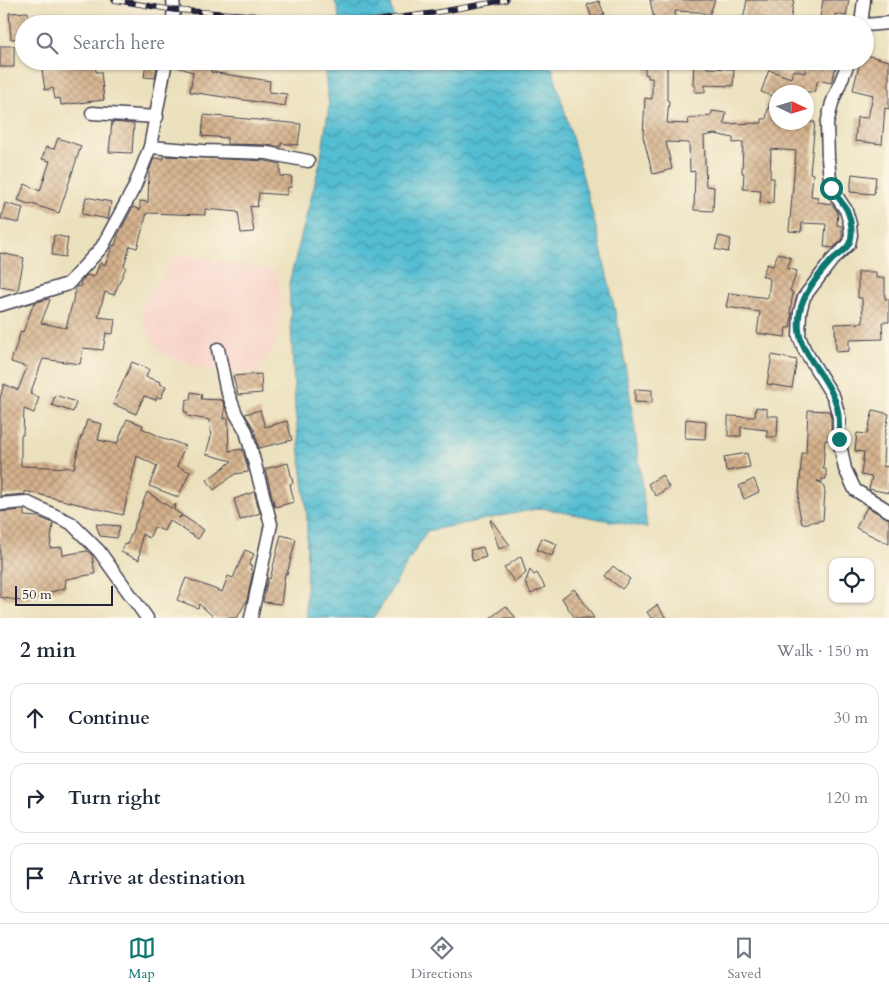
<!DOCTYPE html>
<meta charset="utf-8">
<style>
:root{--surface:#fff;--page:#f2f2f3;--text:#1f2937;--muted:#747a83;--line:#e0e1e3;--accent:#0f766e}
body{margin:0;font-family:Cardo,serif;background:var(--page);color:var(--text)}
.controls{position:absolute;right:15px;bottom:15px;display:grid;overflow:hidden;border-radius:10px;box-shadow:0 1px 4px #0004}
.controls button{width:45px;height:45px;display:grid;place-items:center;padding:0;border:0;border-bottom:1px solid var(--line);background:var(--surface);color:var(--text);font:25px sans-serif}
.compass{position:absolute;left:769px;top:85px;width:45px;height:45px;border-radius:50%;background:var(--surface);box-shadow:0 1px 4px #0004;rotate:94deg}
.scale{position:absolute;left:15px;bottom:12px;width:98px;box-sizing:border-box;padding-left:5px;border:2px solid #22223b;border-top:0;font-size:14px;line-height:18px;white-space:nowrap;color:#22223b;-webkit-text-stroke:4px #fcf5e5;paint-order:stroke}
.stop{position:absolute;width:15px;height:15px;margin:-11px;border:4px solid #0f766e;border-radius:50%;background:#fff}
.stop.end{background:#0f766e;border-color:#fff;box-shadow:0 1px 5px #0008}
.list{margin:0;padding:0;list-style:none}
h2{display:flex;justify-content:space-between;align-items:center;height:65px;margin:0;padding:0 20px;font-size:21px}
h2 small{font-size:16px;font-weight:400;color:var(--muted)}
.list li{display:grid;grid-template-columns:32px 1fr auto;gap:15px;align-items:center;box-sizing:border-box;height:70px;margin:0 10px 10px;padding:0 10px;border:1px solid var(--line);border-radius:15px}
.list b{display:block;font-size:19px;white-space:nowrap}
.list em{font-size:16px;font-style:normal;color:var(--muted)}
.icon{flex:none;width:28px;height:28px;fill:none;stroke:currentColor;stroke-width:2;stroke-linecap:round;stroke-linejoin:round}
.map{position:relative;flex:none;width:889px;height:618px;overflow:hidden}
.search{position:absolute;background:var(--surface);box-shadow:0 1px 4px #0004;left:15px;right:15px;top:15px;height:55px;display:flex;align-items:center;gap:12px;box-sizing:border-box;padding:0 18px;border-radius:28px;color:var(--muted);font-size:19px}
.sheet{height:305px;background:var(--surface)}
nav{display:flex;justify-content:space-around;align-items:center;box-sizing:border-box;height:70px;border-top:1px solid var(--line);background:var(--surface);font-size:14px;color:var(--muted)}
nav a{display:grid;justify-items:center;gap:2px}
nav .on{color:var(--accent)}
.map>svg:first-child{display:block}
.built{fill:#f7d1c8}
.water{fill:url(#water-waves);stroke:#3b7086}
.building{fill:url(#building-cross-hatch)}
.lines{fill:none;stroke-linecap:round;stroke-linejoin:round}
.minor-casing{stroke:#403e4e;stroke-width:15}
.minor{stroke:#fff;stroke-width:12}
.rail-casing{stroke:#22223b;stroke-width:5.5}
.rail{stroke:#fcf5e5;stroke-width:4;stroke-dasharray:11;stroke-linecap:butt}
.route{stroke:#0f766e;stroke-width:6}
</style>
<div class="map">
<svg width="889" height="618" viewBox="0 0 889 618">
<defs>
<pattern id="water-waves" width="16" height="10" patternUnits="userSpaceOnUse" patternTransform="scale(1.25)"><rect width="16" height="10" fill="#54bdd2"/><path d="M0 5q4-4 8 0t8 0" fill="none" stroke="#4599ac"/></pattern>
<pattern id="building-cross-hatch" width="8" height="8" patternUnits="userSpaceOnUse" patternTransform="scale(1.25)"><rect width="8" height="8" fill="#d5b18b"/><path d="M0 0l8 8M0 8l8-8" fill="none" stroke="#ac9073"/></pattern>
</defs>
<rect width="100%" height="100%" fill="#fcf5e5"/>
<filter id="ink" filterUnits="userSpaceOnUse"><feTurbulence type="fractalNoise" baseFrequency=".02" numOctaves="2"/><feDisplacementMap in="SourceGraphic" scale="10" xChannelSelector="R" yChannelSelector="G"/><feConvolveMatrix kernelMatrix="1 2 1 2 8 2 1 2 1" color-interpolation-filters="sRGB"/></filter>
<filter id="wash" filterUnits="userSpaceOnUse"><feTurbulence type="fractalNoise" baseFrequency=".0096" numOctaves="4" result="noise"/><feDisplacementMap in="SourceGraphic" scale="20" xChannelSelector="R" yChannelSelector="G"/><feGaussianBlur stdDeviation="1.12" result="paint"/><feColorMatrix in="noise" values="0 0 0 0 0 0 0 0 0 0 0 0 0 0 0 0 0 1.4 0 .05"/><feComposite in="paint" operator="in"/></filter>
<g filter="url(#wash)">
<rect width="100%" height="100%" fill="#ebe0bc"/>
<path class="built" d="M176,253L276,271L282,306L275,347L257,373L228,371L194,366L162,353L145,328L143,302L163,277Z"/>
<g class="water">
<path d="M334,0H390L396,24H339L338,9Z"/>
<path d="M536,13L539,24H450Z"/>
<path d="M323,61H550C576,148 600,236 618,325C631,392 639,460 647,528L541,508L427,531L374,618H308L306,611L307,517L295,410L289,283L320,163L329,106Z"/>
</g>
<g id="blocks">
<g class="building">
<path d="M650,0H715L709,16L700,12L675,11L677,24H655Z"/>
<path d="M747,0H794L790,22L761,17L760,24L743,20Z"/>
<path d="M823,0H849L846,16L835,14L834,24H819Z"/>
<path d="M599,1L604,14L592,18L587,5Z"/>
<path d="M28,12L29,24H24V38L11,39L9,13Z"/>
<rect x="0" y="46" width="14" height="21"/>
<path d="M865,55L889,61V109L885,108L882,144L855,141L857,117L868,118L873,95L853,90L860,61H865Z"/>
<path d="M174,61H212L211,72L270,81L269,92L287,94L285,106L190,92L193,72L173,66Z"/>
<path d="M645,61H655V65H667V100L669,101L667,123L689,124L688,119L711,116L712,111L726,113L724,124L762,123V119H766L771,96L761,92L769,70L791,78L793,70L805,73V61H838L831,83L818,80L814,92H776V122H815L810,173L813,174L811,196L818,197L817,202L832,204L838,213L837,225L842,226V240L833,248L824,247L826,224L802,223L801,232L789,231L796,151L771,149L770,178H774L773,203L760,202L761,190L743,189L744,173H742L743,142L733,143V138L715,134L704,136L706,186L714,187L713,211L694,210L695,171L690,172L689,143L666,142L672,169L653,174L643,137L645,98L652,99V78H648V75L645,74Z"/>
<path d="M694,61H707V68L734,69L733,86L705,85V92H695V85H693Z"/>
<path d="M95,63L96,72H101L104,100L61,105L60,98L55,99L53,88L45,90L42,70Z"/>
<path d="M146,63L157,64L155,78L144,77Z"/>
<path d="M204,115L301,124L298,145L281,143V147L267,145L227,144V138L202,136Z"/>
<path d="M112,122L134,124L132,153L109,152Z"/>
<path d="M58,138L81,146L59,213L32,204L31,205L18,200L25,184L40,191L50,161L42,159L46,147L54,149Z"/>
<path d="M164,156L266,161L280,164V176L292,177L291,187L287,188V195L259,193L257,207L250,206L254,232L241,233L238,212L205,209V215L147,213L137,248L130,246L124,266L126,267L114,295L105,292L98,317L115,319L113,334L106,333L103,350L83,348L80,364L43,359L30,394L39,397L34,413L24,409L23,435H21V466L74,468L81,436L82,437L87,420L102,424L98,440L117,444L127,419L143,425L142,428L169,441L170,440L185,446L177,466L190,472L178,497L149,486L157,466L137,456L123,515L25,491V494L0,496V398L4,384L18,390L27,367L11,362L21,331L23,332L34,303L48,299L50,300L41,323L66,328L76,288L77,286L80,287L81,282L87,275L94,277L100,263L105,265L113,245L115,246L118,235L133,207L140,210V201L148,202L149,172L154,158L164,159Z"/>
<path d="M852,174L876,177L874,194L850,192Z"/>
<path d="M86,197L111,202L108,219L82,214Z"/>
<path d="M5,203L23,208L19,223L1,219Z"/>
<path d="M54,235L68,238L65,257L52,255Z"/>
<path d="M719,236L731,239L728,252L715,249Z"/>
<path d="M0,253L24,258L18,290L0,287Z"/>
<path d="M778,253L791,258L787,268L797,271L790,291L793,292L790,313H792L790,328H786L785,337L757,333L760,312L726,307L729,293L768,298L770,279L762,276L767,264L773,266Z"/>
<path d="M858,272H876V278H885V299H889V322H882L883,339L849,340V351L836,352L835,324L863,323L862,298H858Z"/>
<path d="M772,355L797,360L792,388L767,384Z"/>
<path d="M132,362L149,369L146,377L161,382L160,384L166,386L161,398L157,397L156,400L144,396L136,414L113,404Z"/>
<path d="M261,374L262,393L238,395L233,376Z"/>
<path d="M635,389L652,390V403L635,402Z"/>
<path d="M191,392L202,394L201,399L222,400L225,407L224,419L228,418L229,451L242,449L248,469V472L235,474L214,490L207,480L232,461L206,454L212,433L210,430L209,420L187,416V412H184L187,399L190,400Z"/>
<path d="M55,395L76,402L73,412L52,405Z"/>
<path d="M756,407L767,409V416H778L777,437H767V430L741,427V436H728V416L755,417Z"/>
<path d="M260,410L265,427L287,421L292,440L259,448L254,429L245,414Z"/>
<path d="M808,410L829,411L831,418V440H825L823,469H826V479H822V482L817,481L823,484L825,492L823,520L802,524L798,505L802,453H806Z"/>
<path d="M873,410L889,414L884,439L883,466L889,467V493L869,489L872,477L861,475L864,452L855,451L857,433L867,434Z"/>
<path d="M686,419L706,421L705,439L685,438Z"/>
<path d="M747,453L750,467L726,471L724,457Z"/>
<path d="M288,463L293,483L290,484L294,502L275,507L265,469Z"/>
<path d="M662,475L669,487L656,496L648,484Z"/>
<path d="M754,479L759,492L744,499L739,486Z"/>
<path d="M147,492L171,508L176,504L174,510L182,515L178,518L183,516L204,530L198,539L169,520L164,531L154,527L149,538L142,534L139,560L121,552L125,544L127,545Z"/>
<path d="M254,492L260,513L240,520L234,499Z"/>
<path d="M867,507L889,519V544L856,528Z"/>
<path d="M24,510V516L38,517L53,523L50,548L62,547L63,555L87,551L92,555L95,574L66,579L65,588L21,601L0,597V512Z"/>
<path d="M490,520H491L510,545L499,549Z"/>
<path d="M96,524L120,526L117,538L100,536Z"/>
<path d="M281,535L296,539L287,574L285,573L281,604L263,602L268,578L270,579Z"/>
<path d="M542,538L557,544L552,556L537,550Z"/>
<path d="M483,547L486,557L473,561L470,550Z"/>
<path d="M245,550L254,554L249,565L252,566L250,569L253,571L247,600L237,618H215L199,604L198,608L177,600L186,578L222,592L228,576L233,578Z"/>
<path d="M521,556L526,573L515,582L504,568Z"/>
<path d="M613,566L630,579L622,589L605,576Z"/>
<path d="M530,570L534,575L537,573L545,587L531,594L525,583Z"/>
<path d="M574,589L585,604L594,618H575L568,608L562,598Z"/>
<path d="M657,605L666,618H651L647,612Z"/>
<path d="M506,606L516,618H490Z"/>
</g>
</g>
</g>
<g filter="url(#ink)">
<use href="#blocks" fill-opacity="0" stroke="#403e4e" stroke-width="1"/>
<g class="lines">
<defs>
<g id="minor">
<path d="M172,24L174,10L173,0"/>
<path d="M861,24L864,0"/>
<path d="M865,25L889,23"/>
<path d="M849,61L832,103L827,124L828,159L831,188L846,210L850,224L851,235L849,244L832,260L804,297L800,312L799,336L804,349L834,398L839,417V439L845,469L855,490L889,511"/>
<path d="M92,113L157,117"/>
<path d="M150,147L203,151L267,153L308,161"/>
<path d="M0,305L68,284L102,247L134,188L150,147L166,61"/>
<path d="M218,349L226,388L236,414L246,431L271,524L251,618"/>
<path d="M0,504L26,502L71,523L99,551L147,618"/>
</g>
</defs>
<use href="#minor" class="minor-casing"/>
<use href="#minor" class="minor"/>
<defs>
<g id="rail">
<path d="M114,0L174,10L251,15L302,24"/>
<path d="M348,24L433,13L506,0"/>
</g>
</defs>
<use href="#rail" class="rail-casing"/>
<use href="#rail" class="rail"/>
</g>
</g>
<g class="lines" filter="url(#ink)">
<path class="route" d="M831,188C836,195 843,203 847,210C851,219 854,235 849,244C845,251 837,255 832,260C820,273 803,294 800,311C792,351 821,365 834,398C840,411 839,425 839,439"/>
</g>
</svg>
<div class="controls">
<button><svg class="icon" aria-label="locate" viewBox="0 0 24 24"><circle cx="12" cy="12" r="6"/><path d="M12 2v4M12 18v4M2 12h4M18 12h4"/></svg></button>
</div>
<svg class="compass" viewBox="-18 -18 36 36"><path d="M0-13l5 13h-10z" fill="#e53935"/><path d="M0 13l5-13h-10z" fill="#747a83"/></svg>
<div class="scale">50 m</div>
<div class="stop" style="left:831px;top:188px"></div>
<div class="stop end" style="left:839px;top:439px"></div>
<div class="search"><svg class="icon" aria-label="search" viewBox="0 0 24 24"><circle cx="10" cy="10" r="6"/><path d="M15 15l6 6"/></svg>Search here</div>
</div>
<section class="sheet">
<h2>2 min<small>Walk · 150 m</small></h2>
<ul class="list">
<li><svg class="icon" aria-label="ahead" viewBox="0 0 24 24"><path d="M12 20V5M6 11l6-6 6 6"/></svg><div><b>Continue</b></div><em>30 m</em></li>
<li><svg class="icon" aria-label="right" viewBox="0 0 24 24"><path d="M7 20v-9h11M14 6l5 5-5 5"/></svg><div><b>Turn right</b></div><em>120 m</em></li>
<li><svg class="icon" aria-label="arrive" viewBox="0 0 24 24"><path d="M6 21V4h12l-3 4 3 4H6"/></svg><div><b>Arrive at destination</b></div></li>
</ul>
</section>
<nav>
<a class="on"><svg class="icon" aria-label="map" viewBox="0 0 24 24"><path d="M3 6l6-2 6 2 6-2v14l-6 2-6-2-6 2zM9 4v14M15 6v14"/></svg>Map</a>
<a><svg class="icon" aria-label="directions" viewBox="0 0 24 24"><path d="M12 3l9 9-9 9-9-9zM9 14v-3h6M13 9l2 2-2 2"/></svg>Directions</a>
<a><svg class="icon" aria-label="saved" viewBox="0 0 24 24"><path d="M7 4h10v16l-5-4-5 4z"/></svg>Saved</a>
</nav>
